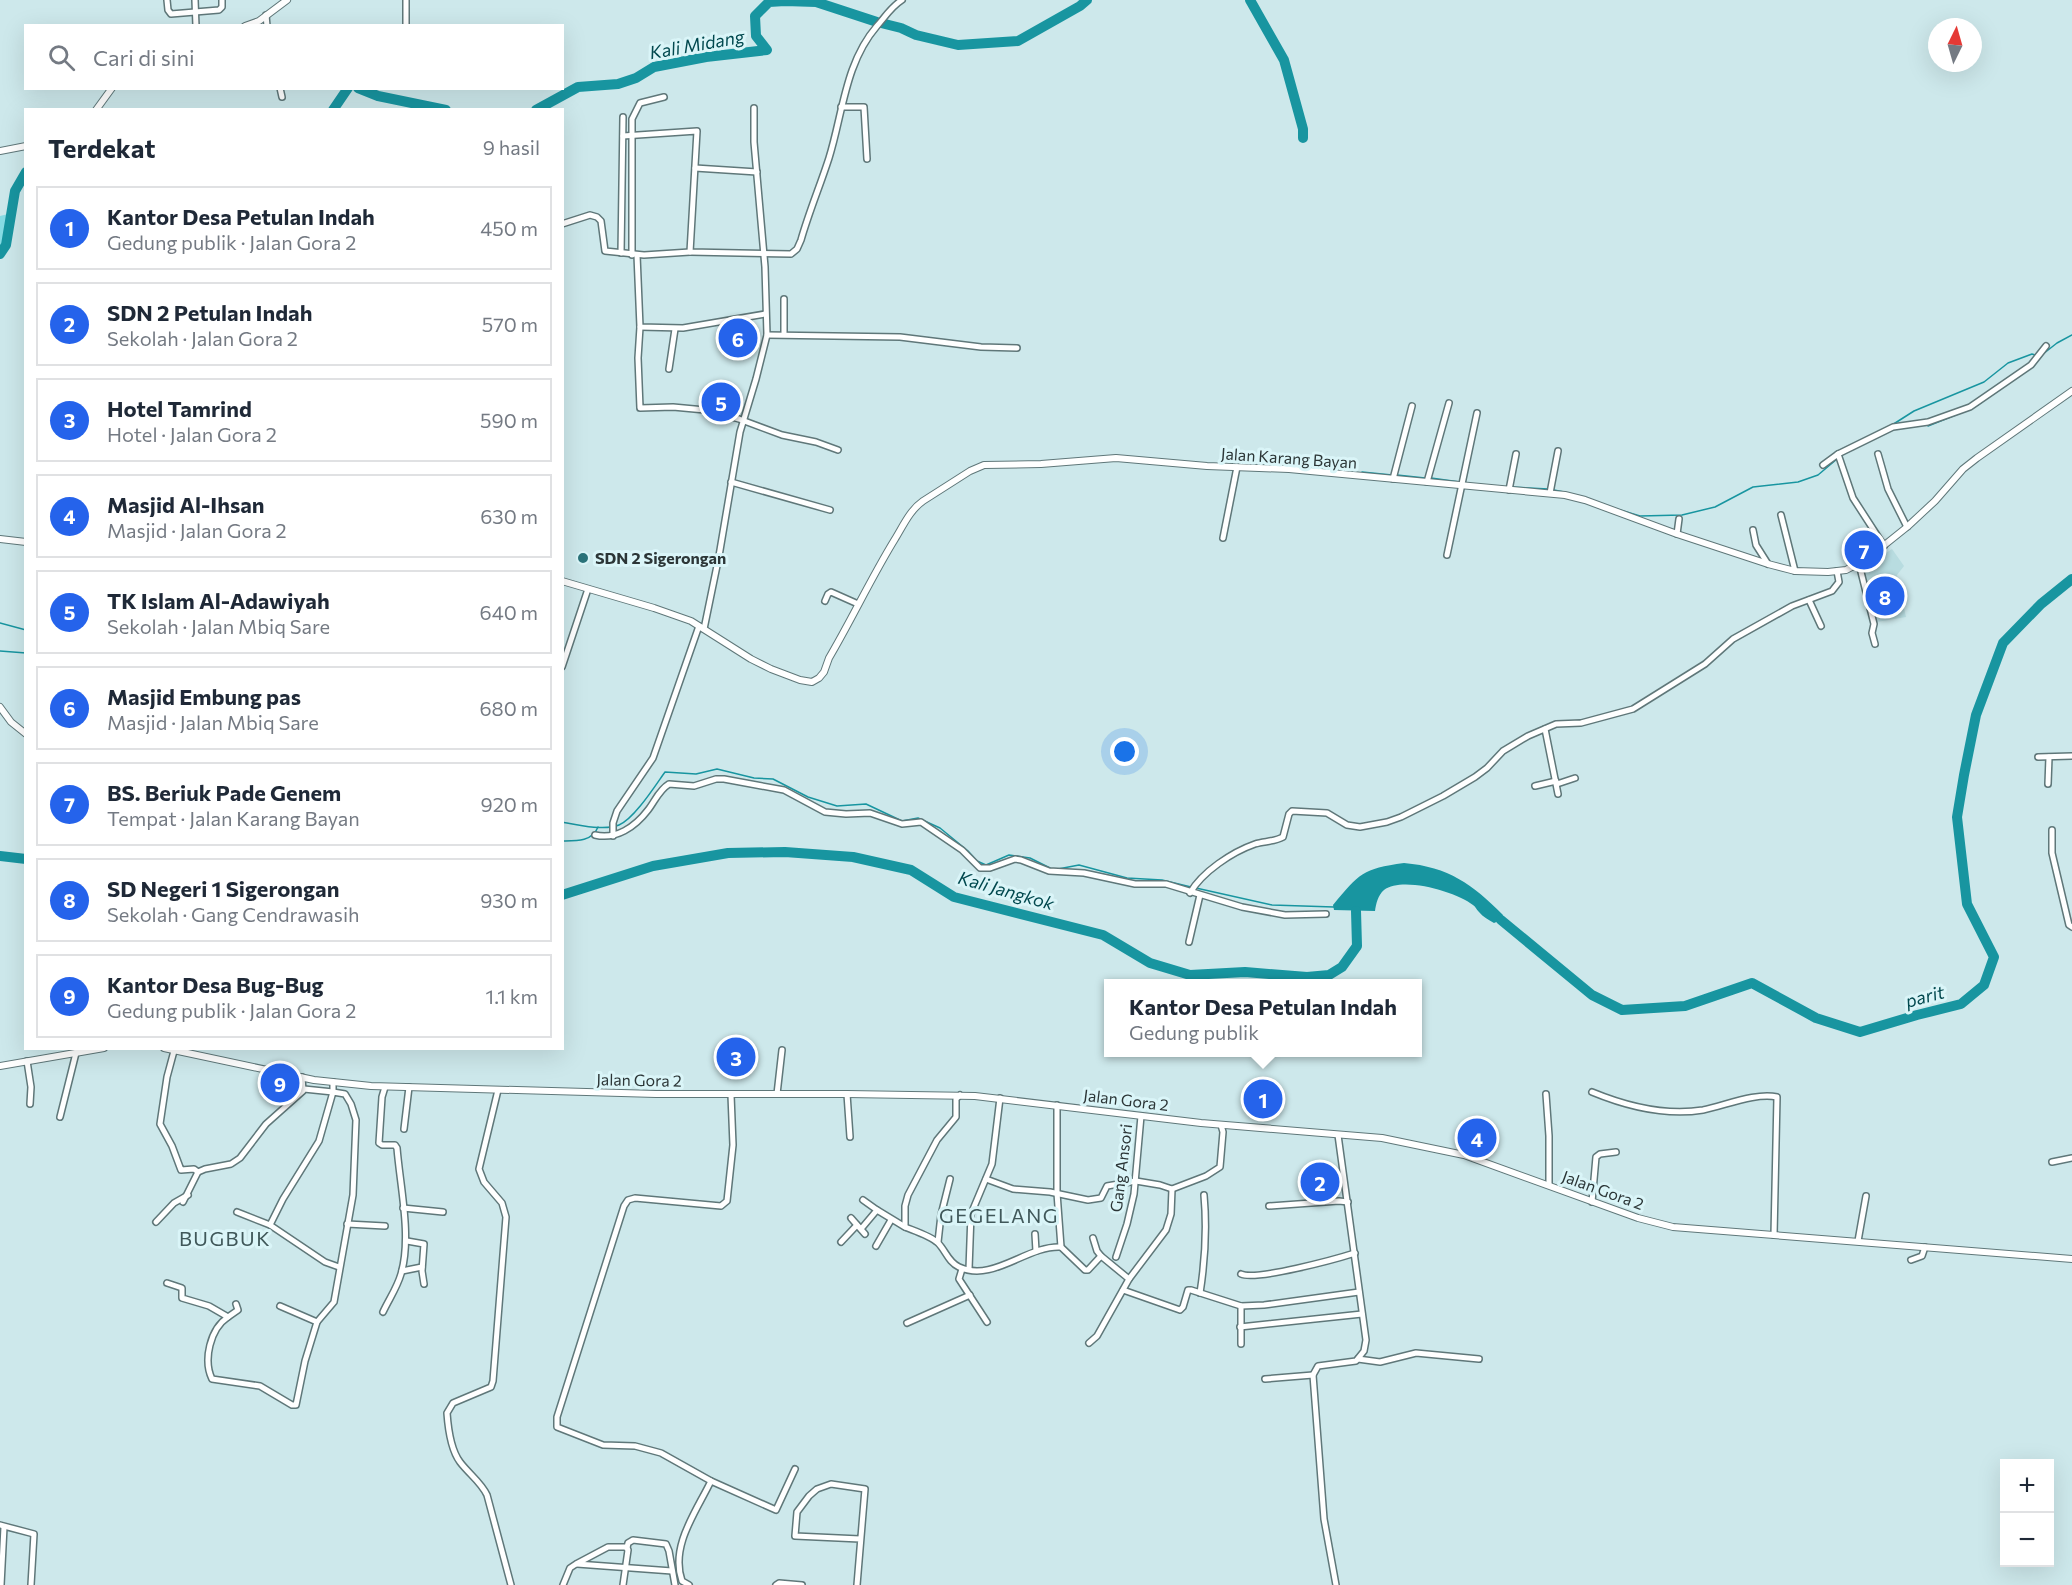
<!DOCTYPE html>
<html lang="id">
<meta charset="utf-8">
<style>
:root{--surface:#fff;--page:#f2f2f3;--text:#1f2937;--muted:#747a83;--line:#e0e1e3;--accent:#2563eb}
body{margin:0;font-family:Commissioner,sans-serif;background:var(--page);color:var(--text)}
.controls{position:absolute;right:18px;bottom:18px;display:grid;overflow:hidden;border-radius:0px;box-shadow:0 6px 24px #0002}
.controls button{width:54px;height:54px;display:grid;place-items:center;padding:0;border:0;border-bottom:2px solid var(--line);background:var(--surface);color:var(--text);font:30px sans-serif}
.compass{position:absolute;left:1928px;top:18px;width:54px;height:54px;border-radius:50%;background:var(--surface);box-shadow:0 6px 24px #0002;rotate:5deg}
.you{position:absolute;left:1125px;top:752px;width:21px;height:21px;margin:-15px;border:4px solid #fff;border-radius:50%;background:#1a73e8;box-shadow:0 0 0 9px #1a73e833}
.badge{display:grid;place-items:center;width:39px;height:39px;border-radius:50%;background:var(--accent);color:#fff;font-size:20px;font-weight:700}
.pin{position:absolute;translate:-50% -50%;border:3px solid #fff;box-shadow:0 2px 6px #0006}
.popup{position:absolute;left:1104px;top:979px;width:318px;height:78px;box-sizing:border-box;display:grid;place-content:center;border-radius:0px;background:var(--surface);filter:drop-shadow(0 2px 4px #0005);font-size:20px;white-space:nowrap;color:var(--muted)}
.popup b{font-size:22px;color:var(--text)}
.popup::after{content:'';position:absolute;left:50%;top:100%;margin-left:-12px;border:12px solid transparent;border-top-color:var(--surface)}
.list{margin:0;padding:0;list-style:none}
h2{display:flex;justify-content:space-between;align-items:center;height:78px;margin:0;padding:0 24px;font-size:26px}
h2 small{font-size:20px;font-weight:400;color:var(--muted)}
.list li{display:grid;grid-template-columns:39px 1fr auto;gap:18px;align-items:center;box-sizing:border-box;height:84px;margin:0 12px 12px;padding:0 12px;border:2px solid var(--line);border-radius:0px}
.list b{display:block;font-size:22px;white-space:nowrap}
.list p{margin:0;font-size:20px;white-space:nowrap;color:var(--muted)}
.list em{font-size:20px;font-style:normal;color:var(--muted)}
.icon{flex:none;width:33px;height:33px;fill:none;stroke:currentColor;stroke-width:2;stroke-linecap:round;stroke-linejoin:round}
.map{position:relative;flex:none;width:2072px;height:1585px;overflow:hidden}
.search{position:absolute;background:var(--surface);box-shadow:0 6px 24px #0002;left:24px;top:24px;width:540px;height:66px;display:flex;align-items:center;gap:15px;box-sizing:border-box;padding:0 21px;border-radius:0px;color:var(--muted);font-size:22px}
.panel{position:absolute;background:var(--surface);box-shadow:0 6px 24px #0002;left:24px;top:108px;width:540px;height:942px;border-radius:0px}
.map>svg:first-child{display:block}
.built{fill:#b8dce0}
.green{fill:#87dce4}
.water{fill:#1895a0}
.lines{fill:none;stroke-linecap:round;stroke-linejoin:round}
.stream{stroke:#1895a0;stroke-width:1.5}
.river{stroke:#1895a0;stroke-width:10}
.minor-casing{stroke:#5f7779;stroke-width:8}
.tertiary-casing{stroke:#5f7779;stroke-width:8}
.minor{stroke:#fff;stroke-width:5}
.tertiary{stroke:#fff;stroke-width:6}
.poi-dot{fill:#2a737a;stroke:#daf5f8;stroke-width:2}
.labels{text-anchor:middle;stroke-width:6;stroke-linejoin:round;paint-order:stroke}
.street-label{font-size:16px;fill:#2c3637;stroke:#daf5f8}
.poi-label{font-size:16px;font-weight:bold;fill:#2c3637;stroke:#daf5f8;text-anchor:start}
.water-label{font-size:18px;font-style:italic;fill:#01484e;stroke:#daf5f8}
.quarter-label{font-size:20px;letter-spacing:1.5px;fill:#40585a;stroke:#daf5f8}
</style>
<div class="map">
<svg width="2072" height="1585" viewBox="0 0 2072 1585">
<rect width="100%" height="100%" fill="#cde8eb"/>
<path class="built" d="M1892,549L1904,566L1897,575L1906,617L1877,622L1875,621L1862,569Z"/>
<path class="green" d="M8,214L3,245L0,250V216Z"/>
<path class="water" d="M1404,863C1449,867 1472,884 1503,915L1501,920L1494,923C1489,920 1483,917 1479,912C1476,909 1476,907 1473,905C1456,892 1403,876 1384,890C1378,895 1376,904 1375,911L1334,910L1333,905C1360,873 1362,869 1404,863Z"/>
<g class="lines">
<g class="stream">
<path d="M2043,354L2057,343L2072,335"/>
<path d="M2029,369L2036,363"/>
<path d="M1978,405L1986,399"/>
<path d="M1892,425L1914,411L1984,382L2008,363L2032,354L2035,355"/>
<path d="M1928,426L1963,412"/>
<path d="M1362,472L1392,475"/>
<path d="M1397,475L1425,478"/>
<path d="M1431,478L1460,482"/>
<path d="M1511,487L1548,489"/>
<path d="M1554,490L1564,492"/>
<path d="M1620,510L1640,516L1682,515L1715,507L1753,487L1798,482L1818,475L1837,459"/>
<path d="M0,623L26,630"/>
<path d="M0,651L26,653"/>
<path d="M562,822C578,825 604,831 619,825C634,819 655,786 665,772L696,774L717,769L754,778L773,779L808,797L837,806L866,804L902,821L918,818L940,828L968,851L977,861L986,865L1009,855L1030,858L1050,868"/>
<path d="M562,841C576,841 592,842 598,827"/>
<path d="M1058,869L1079,865L1127,878L1162,880L1191,887"/>
<path d="M1196,888L1272,905L1334,907"/>
</g>
<g class="river">
<path d="M1250,0L1284,60L1303,129V138"/>
<path d="M358,88L378,96L446,110"/>
<path d="M333,110L348,88"/>
<path d="M536,110L578,87L618,84L636,78L654,67L706,57L767,50L756,36L755,16L769,2L785,1L816,2L877,22L901,28L916,35L958,45L1018,41L1080,6L1087,0"/>
<path d="M0,254L6,245L15,191L26,172"/>
<path d="M0,856L26,859"/>
<path d="M562,895L653,866L728,853L785,852L853,857L911,870L954,897L1103,935L1150,963L1190,975L1245,972L1307,977L1329,975L1342,967L1357,946L1356,911"/>
<path d="M1501,920L1592,995L1622,1010L1685,1006L1752,983L1816,1018L1860,1032L1917,1015L1961,1004L1984,985L1994,957L1967,904L1957,817L1964,775L1976,715L2003,643L2041,604L2072,579"/>
</g>
<defs>
<g id="minor">
<path d="M167,0L168,10L171,14L219,10L222,7V0"/>
<path d="M195,0L196,26"/>
<path d="M266,15L267,26"/>
<path d="M406,26V0"/>
<path d="M280,88L282,97"/>
<path d="M841,107H864L867,159"/>
<path d="M623,136L697,131L690,252L791,254L797,249L801,240C809,212 820,186 829,158C843,113 845,63 877,26C885,17 891,7 902,0"/>
<path d="M695,168L757,172"/>
<path d="M562,224L590,215L597,217L601,221L605,251L644,255L690,252"/>
<path d="M621,253L623,117"/>
<path d="M632,255V119L640,103L664,97"/>
<path d="M637,255L640,327L683,328L765,314"/>
<path d="M784,299V334"/>
<path d="M640,327L638,358L640,408L673,407L705,410L739,419L782,435L816,442L838,450"/>
<path d="M767,335L900,337L981,347L1017,348"/>
<path d="M669,369L675,329"/>
<path d="M1838,454L1893,427L1928,422L1970,407L2031,365L2046,346"/>
<path d="M1878,454L1888,489L1907,527"/>
<path d="M1823,465L1838,454L1853,498L1884,546"/>
<path d="M1393,479L1412,406"/>
<path d="M731,482L830,510"/>
<path d="M1427,482L1449,403"/>
<path d="M1509,490L1516,454"/>
<path d="M1550,493L1558,451"/>
<path d="M1781,515L1795,571"/>
<path d="M1753,530L1756,545L1768,564"/>
<path d="M1677,534L1679,519"/>
<path d="M1223,538L1237,467"/>
<path d="M1447,555L1477,413"/>
<path d="M1859,564L1874,624L1872,633L1875,644"/>
<path d="M1809,600L1821,626"/>
<path d="M825,601L828,594L831,592L858,604"/>
<path d="M704,629L719,556L740,432L756,379L767,335L765,267L754,142V108"/>
<path d="M562,667L588,589"/>
<path d="M1545,729L1558,794"/>
<path d="M2038,757L2072,756"/>
<path d="M1557,784L1575,778"/>
<path d="M2048,784L2049,757"/>
<path d="M1535,786L1556,781"/>
<path d="M2052,830V853L2069,925L2072,927"/>
<path d="M595,835C616,840 635,827 648,810C655,801 659,790 669,784L694,786L716,779H724L784,790L825,812L846,814L870,813L902,824L921,822L962,850L980,868H990L1015,859L1021,860L1049,871L1084,873L1135,884H1166L1242,907L1285,915L1326,914"/>
<path d="M613,836V823L617,811L653,758L699,626"/>
<path d="M1190,893C1202,872 1232,852 1255,844C1264,841 1274,842 1283,837L1289,814L1292,811L1327,813L1347,825L1360,827L1387,822L1401,817L1443,796L1475,777L1487,768L1503,751L1528,736L1556,724L1581,723L1633,709L1705,664L1733,639L1792,606L1832,591L1839,582L1837,571"/>
<path d="M1189,942L1200,895"/>
<path d="M174,1051L167,1077L160,1124L172,1146L181,1170L194,1169L198,1172L205,1169L231,1164L240,1158L266,1124L303,1091L302,1077"/>
<path d="M27,1061L31,1087L30,1104"/>
<path d="M304,1089L333,1092V1082"/>
<path d="M498,1090L479,1169L484,1182L502,1203L506,1217L493,1381L491,1387L453,1403L447,1413C448,1427 451,1450 460,1462C469,1474 481,1482 487,1495L511,1585"/>
<path d="M1592,1092C1626,1106 1666,1116 1703,1110C1724,1106 1756,1092 1777,1097L1774,1235"/>
<path d="M777,1094L782,1050"/>
<path d="M847,1094L850,1137"/>
<path d="M1546,1094L1549,1136V1184"/>
<path d="M731,1095L733,1145L727,1201L721,1206L635,1198L628,1200L624,1206L557,1417V1427L603,1445L635,1446L661,1453L711,1481L776,1510L795,1469"/>
<path d="M960,1095L956,1099V1117L937,1140L908,1195L905,1206V1227C915,1231 931,1236 938,1243C946,1251 948,1262 959,1267C993,1283 1027,1245 1061,1247"/>
<path d="M1057,1105V1193L1061,1247L1085,1270H1088L1101,1256L1129,1279"/>
<path d="M60,1117L76,1053"/>
<path d="M404,1129L409,1087"/>
<path d="M2052,1162L2072,1158"/>
<path d="M986,1179L1013,1189L1050,1192L1088,1200L1101,1198L1107,1186L1136,1181L1160,1185L1172,1189L1206,1176L1220,1167L1223,1132L1221,1125"/>
<path d="M863,1200L877,1210"/>
<path d="M183,1202L198,1172"/>
<path d="M1592,1202L1596,1157L1600,1154L1616,1152"/>
<path d="M1269,1206L1339,1201L1348,1202"/>
<path d="M403,1208L443,1212"/>
<path d="M237,1212L270,1225L325,1262L339,1267"/>
<path d="M851,1218L865,1234"/>
<path d="M156,1222L174,1203L188,1195"/>
<path d="M347,1224L385,1226"/>
<path d="M861,1229L877,1210L905,1227"/>
<path d="M1035,1234L1036,1251"/>
<path d="M1093,1238L1097,1251L1101,1256"/>
<path d="M407,1241L424,1244L422,1271L424,1284"/>
<path d="M1858,1241L1866,1196"/>
<path d="M841,1242L857,1225"/>
<path d="M938,1242L941,1215L950,1179"/>
<path d="M876,1246L891,1220"/>
<path d="M1116,1257L1127,1224L1134,1194L1141,1116"/>
<path d="M1911,1260L1922,1256L1925,1247"/>
<path d="M962,1269L959,1279L987,1322"/>
<path d="M969,1269L971,1214L992,1164L1000,1098"/>
<path d="M402,1271L422,1267"/>
<path d="M1241,1274C1256,1281 1336,1259 1355,1253"/>
<path d="M167,1283L182,1288V1298L209,1306L228,1317C210,1329 203,1360 212,1379L260,1386L292,1405H296L305,1361L317,1322L334,1302L353,1195L356,1120L351,1104L345,1094L333,1092L319,1141L283,1199L270,1225"/>
<path d="M1123,1290L1180,1310L1183,1307L1188,1290H1191L1241,1306V1344"/>
<path d="M1200,1293C1205,1261 1207,1228 1204,1195"/>
<path d="M280,1306L317,1322"/>
<path d="M1241,1306L1264,1305L1359,1292"/>
<path d="M383,1312C389,1299 397,1288 401,1274C412,1237 400,1186 397,1148L395,1145H382L379,1143L382,1097L385,1087"/>
<path d="M228,1317L238,1310L236,1304"/>
<path d="M907,1323L970,1295"/>
<path d="M1240,1327L1362,1314"/>
<path d="M1089,1343L1097,1336L1129,1279L1166,1230L1171,1214L1172,1189"/>
<path d="M1358,1359L1380,1362L1416,1353L1479,1359"/>
<path d="M1265,1379L1313,1375"/>
<path d="M0,1525L34,1534L31,1585"/>
<path d="M627,1548L628,1543L633,1540L666,1544L669,1551L675,1585"/>
<path d="M577,1564L672,1571"/>
<path d="M1,1585L4,1527"/>
<path d="M563,1585L570,1568L576,1564L608,1547H626L628,1550L623,1585"/>
<path d="M689,1585L682,1581C670,1546 696,1512 711,1481"/>
<path d="M776,1585L779,1583L802,1585"/>
<path d="M857,1585L865,1489L831,1484L817,1489L809,1496L797,1512L795,1536L860,1539"/>
<path d="M1336,1585L1324,1519L1313,1375L1318,1366L1356,1361L1364,1351L1366,1340L1338,1135"/>
</g>
<g id="tertiary">
<path d="M245,26L259,21L287,0"/>
<path d="M96,110L112,88"/>
<path d="M0,151L26,146"/>
<path d="M0,539L26,542"/>
<path d="M562,581L654,608L691,621L751,659L771,669L800,680L812,682L819,678L824,672L829,658C852,619 871,578 895,539C903,526 910,510 923,501L970,471L984,465L1041,464L1116,458L1207,466L1289,469L1565,495L1585,500L1677,534L1768,564L1795,571L1828,572L1846,570L1867,559L1907,527L1935,501L1963,469L1977,458L2072,391"/>
<path d="M0,707L11,722L26,734"/>
<path d="M164,1048L314,1080L371,1086L656,1094H847L975,1096L1201,1123L1382,1138L1464,1155L1638,1218L1673,1227L2072,1259"/>
<path d="M0,1066L104,1048"/>
</g>
</defs>
<use href="#minor" class="minor-casing"/>
<use href="#tertiary" class="tertiary-casing"/>
<use href="#minor" class="minor"/>
<use href="#tertiary" class="tertiary"/>
</g>
<circle class="poi-dot" cx="583" cy="558" r="6"/>
<g class="labels">
<g class="street-label">
<text transform="translate(1289 458) rotate(4)" y="6">Jalan Karang Bayan</text>
<text transform="translate(639 1080) rotate(1)" y="6">Jalan Gora 2</text>
<text transform="translate(1126 1100) rotate(7)" y="6">Jalan Gora 2</text>
<text transform="translate(1121 1168) rotate(-83)" y="6">Gang Ansori</text>
<text transform="translate(1603 1190) rotate(20)" y="6">Jalan Gora 2</text>
</g>
<g class="poi-label">
<text x="595" y="564">SDN 2 Sigerongan</text>
</g>
<g class="water-label">
<text transform="translate(697 45) rotate(-10)" y="6">Kali Midang</text>
<text transform="translate(1006 891) rotate(16)" y="6">Kali Jangkok</text>
<text transform="translate(1925 997) rotate(-15)" y="6">parit</text>
</g>
<g class="quarter-label">
<text x="999" y="1223">GEGELANG</text>
<text x="225" y="1246">BUGBUK</text>
</g>
</g>
</svg>
<div class="controls">
<button>+</button>
<button>−</button>
</div>
<svg class="compass" viewBox="-18 -18 36 36"><path d="M0-13l5 13h-10z" fill="#e53935"/><path d="M0 13l5-13h-10z" fill="#747a83"/></svg>
<div class="you"></div>
<div class="pin badge" style="left:1263px;top:1099px">1</div>
<div class="popup"><b>Kantor Desa Petulan Indah</b>Gedung publik</div>
<div class="pin badge" style="left:1320px;top:1182px">2</div>
<div class="pin badge" style="left:736px;top:1057px">3</div>
<div class="pin badge" style="left:1477px;top:1138px">4</div>
<div class="pin badge" style="left:721px;top:402px">5</div>
<div class="pin badge" style="left:738px;top:338px">6</div>
<div class="pin badge" style="left:1864px;top:550px">7</div>
<div class="pin badge" style="left:1885px;top:596px">8</div>
<div class="pin badge" style="left:280px;top:1083px">9</div>
<div class="search"><svg class="icon" aria-label="search" viewBox="0 0 24 24"><circle cx="10" cy="10" r="6"/><path d="M15 15l6 6"/></svg>Cari di sini</div>
<section class="panel">
<h2>Terdekat<small>9 hasil</small></h2>
<ul class="list">
<li><span class="badge">1</span><div><b>Kantor Desa Petulan Indah</b><p>Gedung publik · Jalan Gora 2</p></div><em>450 m</em></li>
<li><span class="badge">2</span><div><b>SDN 2 Petulan Indah</b><p>Sekolah · Jalan Gora 2</p></div><em>570 m</em></li>
<li><span class="badge">3</span><div><b>Hotel Tamrind</b><p>Hotel · Jalan Gora 2</p></div><em>590 m</em></li>
<li><span class="badge">4</span><div><b>Masjid Al-Ihsan</b><p>Masjid · Jalan Gora 2</p></div><em>630 m</em></li>
<li><span class="badge">5</span><div><b>TK Islam Al-Adawiyah</b><p>Sekolah · Jalan Mbiq Sare</p></div><em>640 m</em></li>
<li><span class="badge">6</span><div><b>Masjid Embung pas</b><p>Masjid · Jalan Mbiq Sare</p></div><em>680 m</em></li>
<li><span class="badge">7</span><div><b>BS. Beriuk Pade Genem</b><p>Tempat · Jalan Karang Bayan</p></div><em>920 m</em></li>
<li><span class="badge">8</span><div><b>SD Negeri 1 Sigerongan</b><p>Sekolah · Gang Cendrawasih</p></div><em>930 m</em></li>
<li><span class="badge">9</span><div><b>Kantor Desa Bug-Bug</b><p>Gedung publik · Jalan Gora 2</p></div><em>1.1 km</em></li>
</ul>
</section>
</div>
